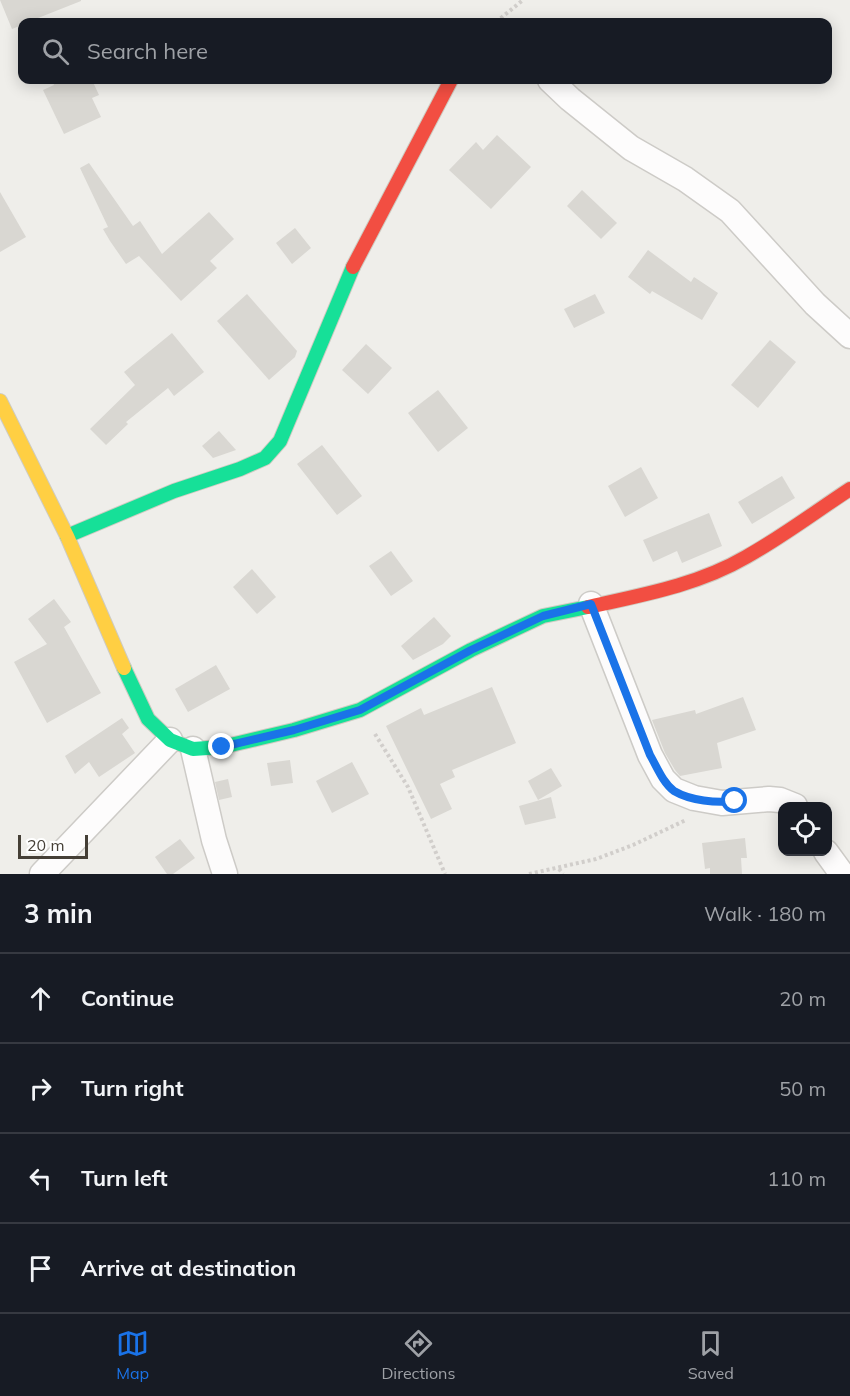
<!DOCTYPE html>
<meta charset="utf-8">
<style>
:root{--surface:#171b24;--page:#20242c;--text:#f1f3f6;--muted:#9ea1a6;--line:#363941;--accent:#1a73e8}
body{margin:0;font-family:Mulish,sans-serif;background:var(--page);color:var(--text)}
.controls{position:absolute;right:18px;bottom:18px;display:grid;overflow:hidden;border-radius:12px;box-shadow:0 3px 15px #0003}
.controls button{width:54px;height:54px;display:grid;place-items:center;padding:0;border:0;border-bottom:2px solid var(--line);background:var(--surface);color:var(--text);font:30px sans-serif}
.scale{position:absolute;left:18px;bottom:15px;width:70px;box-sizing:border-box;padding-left:6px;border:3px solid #453f36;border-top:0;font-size:16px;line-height:21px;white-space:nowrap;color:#453f36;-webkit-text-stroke:4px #fff;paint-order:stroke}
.stop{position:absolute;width:18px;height:18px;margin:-14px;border:4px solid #1a73e8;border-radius:50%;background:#fff}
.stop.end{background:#1a73e8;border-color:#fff;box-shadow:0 2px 6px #0008}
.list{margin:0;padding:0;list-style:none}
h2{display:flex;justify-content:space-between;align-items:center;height:78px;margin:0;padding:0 24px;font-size:26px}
h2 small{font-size:20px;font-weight:400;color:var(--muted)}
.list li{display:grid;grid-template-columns:39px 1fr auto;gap:18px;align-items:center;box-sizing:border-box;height:90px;padding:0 24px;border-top:2px solid var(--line)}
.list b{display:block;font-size:22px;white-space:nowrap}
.list em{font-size:20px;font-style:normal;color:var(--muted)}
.icon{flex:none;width:33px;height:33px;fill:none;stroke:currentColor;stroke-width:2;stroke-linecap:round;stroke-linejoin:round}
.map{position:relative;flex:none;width:850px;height:874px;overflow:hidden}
.search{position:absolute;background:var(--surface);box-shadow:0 3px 15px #0003;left:18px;right:18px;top:18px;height:66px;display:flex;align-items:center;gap:15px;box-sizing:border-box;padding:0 21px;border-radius:12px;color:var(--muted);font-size:22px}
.sheet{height:438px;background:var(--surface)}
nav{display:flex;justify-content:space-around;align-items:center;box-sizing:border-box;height:84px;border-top:2px solid var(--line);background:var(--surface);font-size:16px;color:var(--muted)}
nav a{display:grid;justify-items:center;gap:3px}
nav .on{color:var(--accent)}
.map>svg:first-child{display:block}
.building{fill:#d9d7d2}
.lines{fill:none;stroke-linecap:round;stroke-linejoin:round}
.street-casing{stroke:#cdcbc7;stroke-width:27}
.fast-casing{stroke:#cecbc1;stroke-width:16}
.slow-casing{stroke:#cecbc1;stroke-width:16}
.jam-casing{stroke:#cecbc1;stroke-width:16}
.path{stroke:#d1cecb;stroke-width:4;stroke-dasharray:3 3;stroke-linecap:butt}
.street{stroke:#fdfcfc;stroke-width:24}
.fast{stroke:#16e098;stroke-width:14}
.slow{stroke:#ffcf43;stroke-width:14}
.jam{stroke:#f24e42;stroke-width:14}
.route{stroke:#1a73e8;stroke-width:8}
</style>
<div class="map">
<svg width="850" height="874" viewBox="0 0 850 874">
<rect width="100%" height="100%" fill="#efeeea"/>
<g class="building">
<path d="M0,0H81V1L28,22H22V25L12,29Z"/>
<path d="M52,80H92L99,95L92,98L101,117L64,134L43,90L54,85Z"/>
<path d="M497,135L531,167L491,209L449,170L476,142L483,150Z"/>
<path d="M89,163L133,226L140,221L162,254L209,212L234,239L210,261L217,268L181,301L139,256L126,264L110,241L103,229L108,227L80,168Z"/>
<path d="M582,190L617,223L601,239L567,206Z"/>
<path d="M0,192L26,237L0,252Z"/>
<path d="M295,228L311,248L292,264L276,243Z"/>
<path d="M648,250L691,282L694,277L718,293L702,320L652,291L650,294L628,277Z"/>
<path d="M247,294L297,351L295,357L269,380L217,321Z"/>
<path d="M595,294L605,313L574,328L564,309Z"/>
<path d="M172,333L204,372L174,396L168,388L126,422L128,424L106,445L90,429L135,385L124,372Z"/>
<path d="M770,340L796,362L758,408L731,385Z"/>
<path d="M366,344L392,368L368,394L342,370Z"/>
<path d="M438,390L468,428L438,452L408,413Z"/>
<path d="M219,431L236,450L213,458L202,446Z"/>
<path d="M322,445L362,496L337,515L297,464Z"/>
<path d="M641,467L658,498L625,517L608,486Z"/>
<path d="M782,476L795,498L752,524L738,502Z"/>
<path d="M709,513L722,546L682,563L677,551L653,562L643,540Z"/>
<path d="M391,551L413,581L391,596L369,566Z"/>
<path d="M252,569L276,597L257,614L233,587Z"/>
<path d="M54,599L71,622L64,627L101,693L47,723L14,662L47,644L28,619Z"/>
<path d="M434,617L451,636L443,644L413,660L401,646Z"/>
<path d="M216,665L230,689L188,712L175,689Z"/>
<path d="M492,687L516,743L452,770L455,777L440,784L452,809L431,819L386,726L421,708L424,715Z"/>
<path d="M743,697L756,730L717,743L722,768L680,776L675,770L665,753L652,720L695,710L696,714Z"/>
<path d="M122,718L129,728L122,734L135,753L99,777L89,762L75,774L65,756Z"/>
<path d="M290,760L293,783L271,786L267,763Z"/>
<path d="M352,762L369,794L332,813L316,781Z"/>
<path d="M551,768L562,786L538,800L528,781Z"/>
<path d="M228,779L232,797L219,800L215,782Z"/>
<path d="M551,797L556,818L525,825L519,806Z"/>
<path d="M745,838L747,858H741L742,874H710V868L705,869L702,843Z"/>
<path d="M180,839L195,858L173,874H167L155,857Z"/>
</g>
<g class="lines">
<defs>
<g id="street">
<path d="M550,80L570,99L631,148L685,179L730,211L815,304L850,336"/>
<path d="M591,604L650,755L663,779L674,790L694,798L722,803L769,799L780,800L795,806"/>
<path d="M193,749L214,840L225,874"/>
<path d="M826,852L842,874"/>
<path d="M42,874L170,740"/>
</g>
<g id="fast">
<path d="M67,536L174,491L240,469L265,458L280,441L353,267"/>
<path d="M124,668L148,719L170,740L193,749L222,747L294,730L360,710L471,650L543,616L588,607"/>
</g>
<path id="slow" d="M0,401L67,536L124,668"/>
<g id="jam">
<path d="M353,267L451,80"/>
<path d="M588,607C642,595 698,585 746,557C782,537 815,512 850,489"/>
</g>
</defs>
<use href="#street" class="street-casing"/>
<use href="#fast" class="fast-casing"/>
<use href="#slow" class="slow-casing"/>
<use href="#jam" class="jam-casing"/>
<g class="path">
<path d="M496,22L523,0"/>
<path d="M375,734L408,787L445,874"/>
<path d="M559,869L563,874"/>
<path d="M529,874L596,859L633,845L686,820"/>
</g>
<use href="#street" class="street"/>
<use href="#fast" class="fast"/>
<use href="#slow" class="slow"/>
<use href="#jam" class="jam"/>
</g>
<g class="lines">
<path class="route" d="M222,747L294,730L360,710L471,650L543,616L591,604L650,755C657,767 663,783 674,791C691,801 716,803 735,801"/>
</g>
</svg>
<div class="controls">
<button><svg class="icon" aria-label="locate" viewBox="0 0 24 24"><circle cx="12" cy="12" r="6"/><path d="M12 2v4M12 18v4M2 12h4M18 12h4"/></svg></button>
</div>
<div class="scale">20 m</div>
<div class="stop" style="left:735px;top:801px"></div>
<div class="stop end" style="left:222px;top:747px"></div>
<div class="search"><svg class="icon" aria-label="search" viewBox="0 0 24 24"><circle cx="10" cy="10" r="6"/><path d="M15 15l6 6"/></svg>Search here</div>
</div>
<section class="sheet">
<h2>3 min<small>Walk · 180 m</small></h2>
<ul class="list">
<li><svg class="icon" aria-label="ahead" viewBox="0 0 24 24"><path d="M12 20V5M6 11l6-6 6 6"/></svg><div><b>Continue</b></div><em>20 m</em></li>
<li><svg class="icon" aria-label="right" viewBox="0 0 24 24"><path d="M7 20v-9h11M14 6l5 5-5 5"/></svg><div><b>Turn right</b></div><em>50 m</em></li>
<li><svg class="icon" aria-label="left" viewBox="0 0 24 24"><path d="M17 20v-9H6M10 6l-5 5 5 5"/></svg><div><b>Turn left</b></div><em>110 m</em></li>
<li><svg class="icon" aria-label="arrive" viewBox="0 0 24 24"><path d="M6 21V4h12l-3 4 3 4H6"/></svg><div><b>Arrive at destination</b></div></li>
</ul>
</section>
<nav>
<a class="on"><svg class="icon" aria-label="map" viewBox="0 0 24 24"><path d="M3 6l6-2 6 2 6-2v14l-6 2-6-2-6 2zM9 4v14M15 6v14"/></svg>Map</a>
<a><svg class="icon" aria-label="directions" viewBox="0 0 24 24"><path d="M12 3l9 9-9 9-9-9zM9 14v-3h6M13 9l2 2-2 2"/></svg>Directions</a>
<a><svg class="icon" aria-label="saved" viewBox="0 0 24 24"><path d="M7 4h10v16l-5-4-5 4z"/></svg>Saved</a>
</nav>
